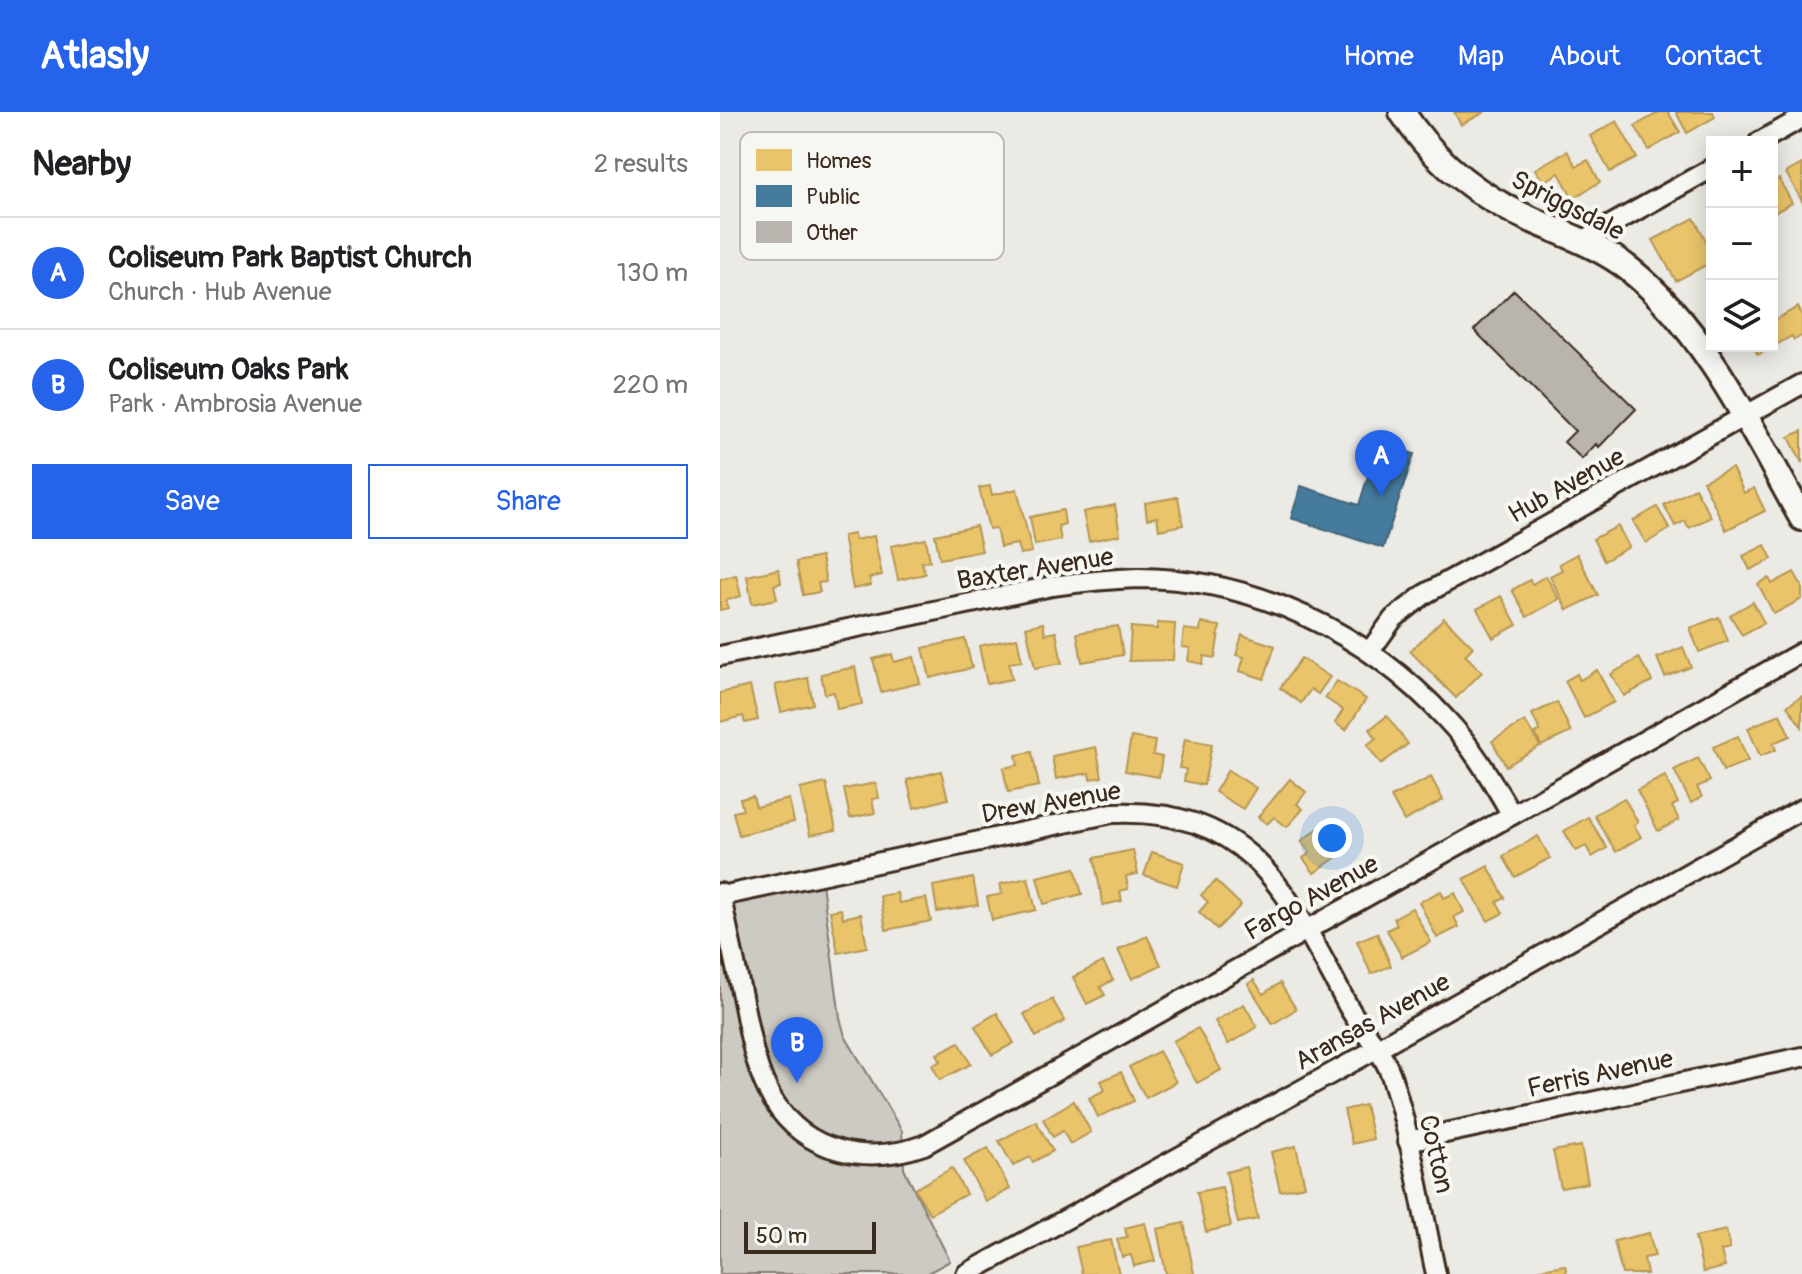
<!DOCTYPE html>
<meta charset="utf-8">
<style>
:root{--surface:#fff;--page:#f6f6f6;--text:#202124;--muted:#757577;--line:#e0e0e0;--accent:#2563eb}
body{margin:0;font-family:Pangolin,sans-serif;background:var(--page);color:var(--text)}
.controls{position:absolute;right:24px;top:24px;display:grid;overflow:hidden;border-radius:0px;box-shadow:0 4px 20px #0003}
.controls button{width:72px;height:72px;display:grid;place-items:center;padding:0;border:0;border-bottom:2px solid var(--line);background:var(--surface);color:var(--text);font:40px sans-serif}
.scale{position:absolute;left:24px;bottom:20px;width:132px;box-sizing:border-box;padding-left:8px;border:4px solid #3b2a1e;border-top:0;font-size:22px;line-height:28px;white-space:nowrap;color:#3b2a1e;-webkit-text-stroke:6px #f6f6f2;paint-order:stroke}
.you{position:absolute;left:612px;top:726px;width:28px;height:28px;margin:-20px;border:6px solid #fff;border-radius:50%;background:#1a73e8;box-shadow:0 0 0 12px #1a73e833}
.badge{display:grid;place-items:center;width:52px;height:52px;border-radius:50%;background:var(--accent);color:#fff;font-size:26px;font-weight:700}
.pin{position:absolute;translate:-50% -66px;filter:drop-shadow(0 2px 4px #0008)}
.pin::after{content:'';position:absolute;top:42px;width:28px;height:24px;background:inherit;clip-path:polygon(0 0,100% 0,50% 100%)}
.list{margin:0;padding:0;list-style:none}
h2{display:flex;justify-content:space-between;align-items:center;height:104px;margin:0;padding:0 32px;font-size:34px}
h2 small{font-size:26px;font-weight:400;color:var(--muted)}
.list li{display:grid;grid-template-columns:52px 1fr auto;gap:24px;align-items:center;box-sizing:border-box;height:112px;padding:0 32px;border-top:2px solid var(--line)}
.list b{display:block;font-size:30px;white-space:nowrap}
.list p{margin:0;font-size:26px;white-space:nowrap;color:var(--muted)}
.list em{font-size:26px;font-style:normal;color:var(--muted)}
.actions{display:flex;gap:16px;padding:24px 32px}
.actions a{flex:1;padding:18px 0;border:2px solid var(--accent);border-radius:0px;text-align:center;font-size:28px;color:var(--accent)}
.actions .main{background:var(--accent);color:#fff}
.icon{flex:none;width:44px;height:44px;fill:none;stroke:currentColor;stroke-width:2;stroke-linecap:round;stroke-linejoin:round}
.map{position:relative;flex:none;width:1082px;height:1162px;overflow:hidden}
header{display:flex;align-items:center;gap:48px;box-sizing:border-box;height:112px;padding:0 40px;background:var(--accent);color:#fff}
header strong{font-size:38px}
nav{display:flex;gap:44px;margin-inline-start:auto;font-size:28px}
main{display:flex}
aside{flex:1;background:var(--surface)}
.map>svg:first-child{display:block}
.green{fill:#cdcac4;stroke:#847a71;stroke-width:2}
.homes{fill:#e9c46a;stroke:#b59653;stroke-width:2}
.public{fill:#457b9d;stroke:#426377;stroke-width:2}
.building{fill:#bab4ae;stroke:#3b2a1e;stroke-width:2}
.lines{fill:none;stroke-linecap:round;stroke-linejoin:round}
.minor-casing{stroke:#3b2a1e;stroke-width:24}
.tertiary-casing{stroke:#3b2a1e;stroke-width:30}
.minor{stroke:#f6f6f2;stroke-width:18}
.tertiary{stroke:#f6f6f2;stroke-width:24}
.labels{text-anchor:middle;stroke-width:8;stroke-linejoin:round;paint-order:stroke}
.street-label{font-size:26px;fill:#3b2a1e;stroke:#f6f6f2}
.key{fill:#f6f6f2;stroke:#beb9b2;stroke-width:2}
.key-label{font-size:22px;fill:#3b2a1e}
</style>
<header>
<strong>Atlasly</strong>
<nav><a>Home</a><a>Map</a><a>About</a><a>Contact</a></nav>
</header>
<main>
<aside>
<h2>Nearby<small>2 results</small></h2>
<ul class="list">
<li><span class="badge">A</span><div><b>Coliseum Park Baptist Church</b><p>Church · Hub Avenue</p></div><em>130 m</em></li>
<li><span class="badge">B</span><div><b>Coliseum Oaks Park</b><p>Park · Ambrosia Avenue</p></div><em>220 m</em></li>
</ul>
<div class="actions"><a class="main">Save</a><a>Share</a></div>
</aside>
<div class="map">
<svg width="1082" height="1162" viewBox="0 0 1082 1162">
<rect width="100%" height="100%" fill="#ebeae5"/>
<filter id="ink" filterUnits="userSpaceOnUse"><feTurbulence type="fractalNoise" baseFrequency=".0125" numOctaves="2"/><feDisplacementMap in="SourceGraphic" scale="16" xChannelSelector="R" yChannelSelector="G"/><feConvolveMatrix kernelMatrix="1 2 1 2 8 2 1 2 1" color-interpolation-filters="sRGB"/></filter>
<g filter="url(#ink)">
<path class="green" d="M102,771L120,906L125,924L182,1019L184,1057L230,1149L206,1162H0V793Z"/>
<g class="homes">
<path d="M734,0H765L741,13Z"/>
<path d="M940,0H948L960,20L929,38L915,14Z"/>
<path d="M956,0H993L995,5L967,21Z"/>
<path d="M897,9L917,46L890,60L870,24Z"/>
<path d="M847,39L856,54L868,48L880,70L853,86L839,61L823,70L815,57Z"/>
<path d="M1082,52V89L1066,61Z"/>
<path d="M1059,67L1072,91L1052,102V71Z"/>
<path d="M974,106L992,140V150L956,169L933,128Z"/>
<path d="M1078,195L1082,203V224L1074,228L1072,224L1038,243L1033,234H1052V209Z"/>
<path d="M1082,319V351L1069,325Z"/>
<path d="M1012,356L1024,381L1034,376L1045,399L1006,418L983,369Z"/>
<path d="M270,374L272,383L297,377L312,440L300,442L297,432L280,435L276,416L269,417L259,376Z"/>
<path d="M975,376L991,405L969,416L965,409L955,414L944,393Z"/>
<path d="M458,385L463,413L439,418L437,405L427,407L425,391Z"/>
<path d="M395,393L400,423L369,429L363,400Z"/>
<path d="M937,395L950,417L926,431L913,409Z"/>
<path d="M343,398L345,412L338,414L341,428L315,433L310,405Z"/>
<path d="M256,414L262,439L220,447L215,423Z"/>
<path d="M898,414L909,435L884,449L873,427Z"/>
<path d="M134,422L135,428L154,424L162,463L149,466L151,473L133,477L123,424Z"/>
<path d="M206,427L210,449L202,450L205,462L178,468L171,434Z"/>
<path d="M1045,433L1052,447L1030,458L1023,444Z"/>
<path d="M857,442L878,483L847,498L830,464L842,458L839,452Z"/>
<path d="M101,445L106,470L98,471L100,480L83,483L76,450Z"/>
<path d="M59,457L61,471L54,473L57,487L32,492L27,464Z"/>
<path d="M1074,460L1082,474V487L1054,502L1038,472L1049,466L1052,472Z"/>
<path d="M16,463L21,484L6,488L8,496L0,498V467Z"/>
<path d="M826,464L839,487L807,505L792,478L810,468L812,472Z"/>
<path d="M781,484L797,513L773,526L757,497Z"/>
<path d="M1033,490L1044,511L1022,523L1010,503Z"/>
<path d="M999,505L1008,529L979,540L970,516Z"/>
<path d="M724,506L753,535L745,543L762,560L736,586L690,539Z"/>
<path d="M323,511L325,522L336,520L342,551L315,556L306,515Z"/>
<path d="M437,511L455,512L453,548L409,549L411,515L437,517Z"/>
<path d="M481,511L500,514L495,546L484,544L483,552L468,549L470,536L462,535L464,517L480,519Z"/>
<path d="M398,514L403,543L362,550L357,521Z"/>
<path d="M522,523L555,534L544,567L520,559L524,545L516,543Z"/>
<path d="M297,526L302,549L289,551L292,567L267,572L259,534Z"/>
<path d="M245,527L252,556L210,566L203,536Z"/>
<path d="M963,535L971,555L945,565L937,546Z"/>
<path d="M172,542L174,550L194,545L200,571L161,580L153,547Z"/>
<path d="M581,546L610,565L598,582L591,577L581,591L560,576Z"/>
<path d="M919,546L932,569L904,584L891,562Z"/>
<path d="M135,555L142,592L117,597L114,580L105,582L101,562Z"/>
<path d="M877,558L894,590L864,606L845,569L857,562L860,568Z"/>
<path d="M88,566L93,592L61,600L55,573Z"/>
<path d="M617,569L646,587L626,618L615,611L623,598L605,586Z"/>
<path d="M30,574L38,608L25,611L23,604L0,610V581Z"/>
<path d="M1082,584V615L1067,594Z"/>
<path d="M837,590L851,620L821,634L815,621L820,619L812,602Z"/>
<path d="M1060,602L1070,624L1053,631L1056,638L1040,644L1028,616Z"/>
<path d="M667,604L688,632L661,652L647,633L656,626L650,617Z"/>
<path d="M805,609L820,634L786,654L772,629Z"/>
<path d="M1018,624L1028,649L1003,659L993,635Z"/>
<path d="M411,625L435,629L433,643L442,645L439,665L405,659Z"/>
<path d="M465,627L492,632L484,673L464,669L466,657L459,656Z"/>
<path d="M376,635L382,665L370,667L369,661L336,667L332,644Z"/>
<path d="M312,640L319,674L288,680L283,656L298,653L296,643Z"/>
<path d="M978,646L990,669L977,675L982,685L971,691L954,658Z"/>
<path d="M508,658L536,676L523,697L495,680Z"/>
<path d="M221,659L228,687L194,696L187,668Z"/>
<path d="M945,664L958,691L952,694L959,708L938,719L917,678Z"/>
<path d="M711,665L723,688L684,709L671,685Z"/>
<path d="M570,667L586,680L577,692L583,697L567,715L554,705L547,712L538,705Z"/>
<path d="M106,671L116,718L90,723L80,677Z"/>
<path d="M156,671L159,686L152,687L155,701L130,706L124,677Z"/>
<path d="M33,684L36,695L69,687L74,710L19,723L13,700L23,698L20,687Z"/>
<path d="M904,686L918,710L914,713L921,725L896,740L874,703Z"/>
<path d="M868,705L887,736L872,745L866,734L856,739L844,719Z"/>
<path d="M599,716L618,744L594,761L583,746L590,741L581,729Z"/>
<path d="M818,724L830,746L795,765L783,744Z"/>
<path d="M413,738L418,762L406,764L408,777L400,779L402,789L383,793L374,746Z"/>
<path d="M432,740L464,751L457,774L424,763Z"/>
<path d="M768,754L785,786L777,790L783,801L768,809L744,767Z"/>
<path d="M355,756L362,782L324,792L317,765Z"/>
<path d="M253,766L258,793L217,800L213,774Z"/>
<path d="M308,766L316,798L272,808L267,785L282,782L280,772Z"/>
<path d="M496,769L521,793L497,817L479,800L488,790L481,783Z"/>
<path d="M721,779L724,786L735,781L744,800L734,805L739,815L717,826L699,790Z"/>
<path d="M177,781L179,791L206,786L211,809L166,818L160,784Z"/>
<path d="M692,796L711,830L682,845L667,818L677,813L674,806Z"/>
<path d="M121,797L123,806L141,802L147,835L118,841L110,799Z"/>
<path d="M657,821L671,854L651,862L637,829Z"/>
<path d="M427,824L441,853L412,867L398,838Z"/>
<path d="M383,850L393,868L380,875L385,883L367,892L353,865Z"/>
<path d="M534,868L543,882L560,871L576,897L553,912L528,872Z"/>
<path d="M332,887L345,909L316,925L304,902Z"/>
<path d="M524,892L537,915L508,932L495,909Z"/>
<path d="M277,901L294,931L272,943L255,914Z"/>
<path d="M478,916L501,958L477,971L453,929Z"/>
<path d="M239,930L251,952L220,968L212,953L221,949L217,942Z"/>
<path d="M439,939L456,970L426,986L409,955Z"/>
<path d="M401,960L414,989L378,1005L369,986L385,978L381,969Z"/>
<path d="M354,989L371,1020L350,1032L343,1019L333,1025L323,1007Z"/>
<path d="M645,993L653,1027L632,1032L624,998Z"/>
<path d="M316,1009L333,1039L313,1050L310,1045L293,1054L279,1029Z"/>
<path d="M576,1034L585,1074L560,1079L551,1040Z"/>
<path d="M861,1034L868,1071L841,1076L833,1039Z"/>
<path d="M268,1036L290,1077L266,1090L244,1049Z"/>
<path d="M526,1055L538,1107L518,1111L506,1060Z"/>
<path d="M232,1056L246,1082L210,1102L195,1077Z"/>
<path d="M502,1075L511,1114L486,1120L477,1080Z"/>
<path d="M425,1111L435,1149L414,1154L411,1143L402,1145L397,1127L407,1125L405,1116Z"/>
<path d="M464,1111L474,1162H446L437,1117Z"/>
<path d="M1006,1118L1010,1137L1001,1139L1005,1155L983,1160L975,1125Z"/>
<path d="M929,1121L935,1144L924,1146L927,1162H902L894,1129Z"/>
<path d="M391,1128L399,1162H362L356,1135Z"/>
<path d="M845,1153L847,1162H820V1157Z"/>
</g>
<path class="public" d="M658,331L694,342L663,436L571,406L581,374L639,393Z"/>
<path class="building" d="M794,178L916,297L879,335L876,332L862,347L844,330L855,319L754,218Z"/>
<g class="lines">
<defs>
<g id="minor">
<path d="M1039,30L1082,6"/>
<path d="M862,129L992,56"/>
<path d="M650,539L673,507L705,482L1082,272"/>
<path d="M0,544L332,474C361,470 389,467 418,466C534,466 649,522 726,607C753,635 772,669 792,703"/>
<path d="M0,781C8,817 15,853 23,889C30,923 35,958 53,988C86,1042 148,1053 204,1033L1082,540"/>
<path d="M1,784L392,701C535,695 570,786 628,894C641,918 664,940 672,966C692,1029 702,1097 716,1162"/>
<path d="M688,1029L1082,945"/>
<path d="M246,1162L656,937L1082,697"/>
</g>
<path id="tertiary" d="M682,0C709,42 745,74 789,97C829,118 874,129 909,157C985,217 1035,323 1082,406"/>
</defs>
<use href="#minor" class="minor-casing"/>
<use href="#tertiary" class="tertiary-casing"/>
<use href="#minor" class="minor"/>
<use href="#tertiary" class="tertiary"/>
</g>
</g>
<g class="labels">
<g class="street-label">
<text transform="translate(848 93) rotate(27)" y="9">Spriggsdale</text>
<text transform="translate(846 373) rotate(-29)" y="9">Hub Avenue</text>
<text transform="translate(315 456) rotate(-9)" y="9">Baxter Avenue</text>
<text transform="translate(331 690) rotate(-10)" y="9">Drew Avenue</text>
<text transform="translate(591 785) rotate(-29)" y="9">Fargo Avenue</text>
<text transform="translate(652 909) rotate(-29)" y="9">Aransas Avenue</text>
<text transform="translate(880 961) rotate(-12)" y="9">Ferris Avenue</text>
<text transform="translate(717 1042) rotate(77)" y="9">Cotton</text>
</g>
</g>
<rect x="20" y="20" width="264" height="128" rx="12" class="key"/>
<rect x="36" y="37" width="36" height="22" fill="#e9c46a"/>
<rect x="36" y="73" width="36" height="22" fill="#457b9d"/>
<rect x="36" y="109" width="36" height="22" fill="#bab4ae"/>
<g class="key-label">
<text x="86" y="56">Homes</text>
<text x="86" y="92">Public</text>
<text x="86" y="128">Other</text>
</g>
</svg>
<div class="controls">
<button>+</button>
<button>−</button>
<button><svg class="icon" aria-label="layers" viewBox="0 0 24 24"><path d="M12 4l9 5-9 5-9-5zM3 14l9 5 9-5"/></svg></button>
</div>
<div class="scale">50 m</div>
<div class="you"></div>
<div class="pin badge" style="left:661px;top:384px">A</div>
<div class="pin badge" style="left:77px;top:971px">B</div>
</div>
</main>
